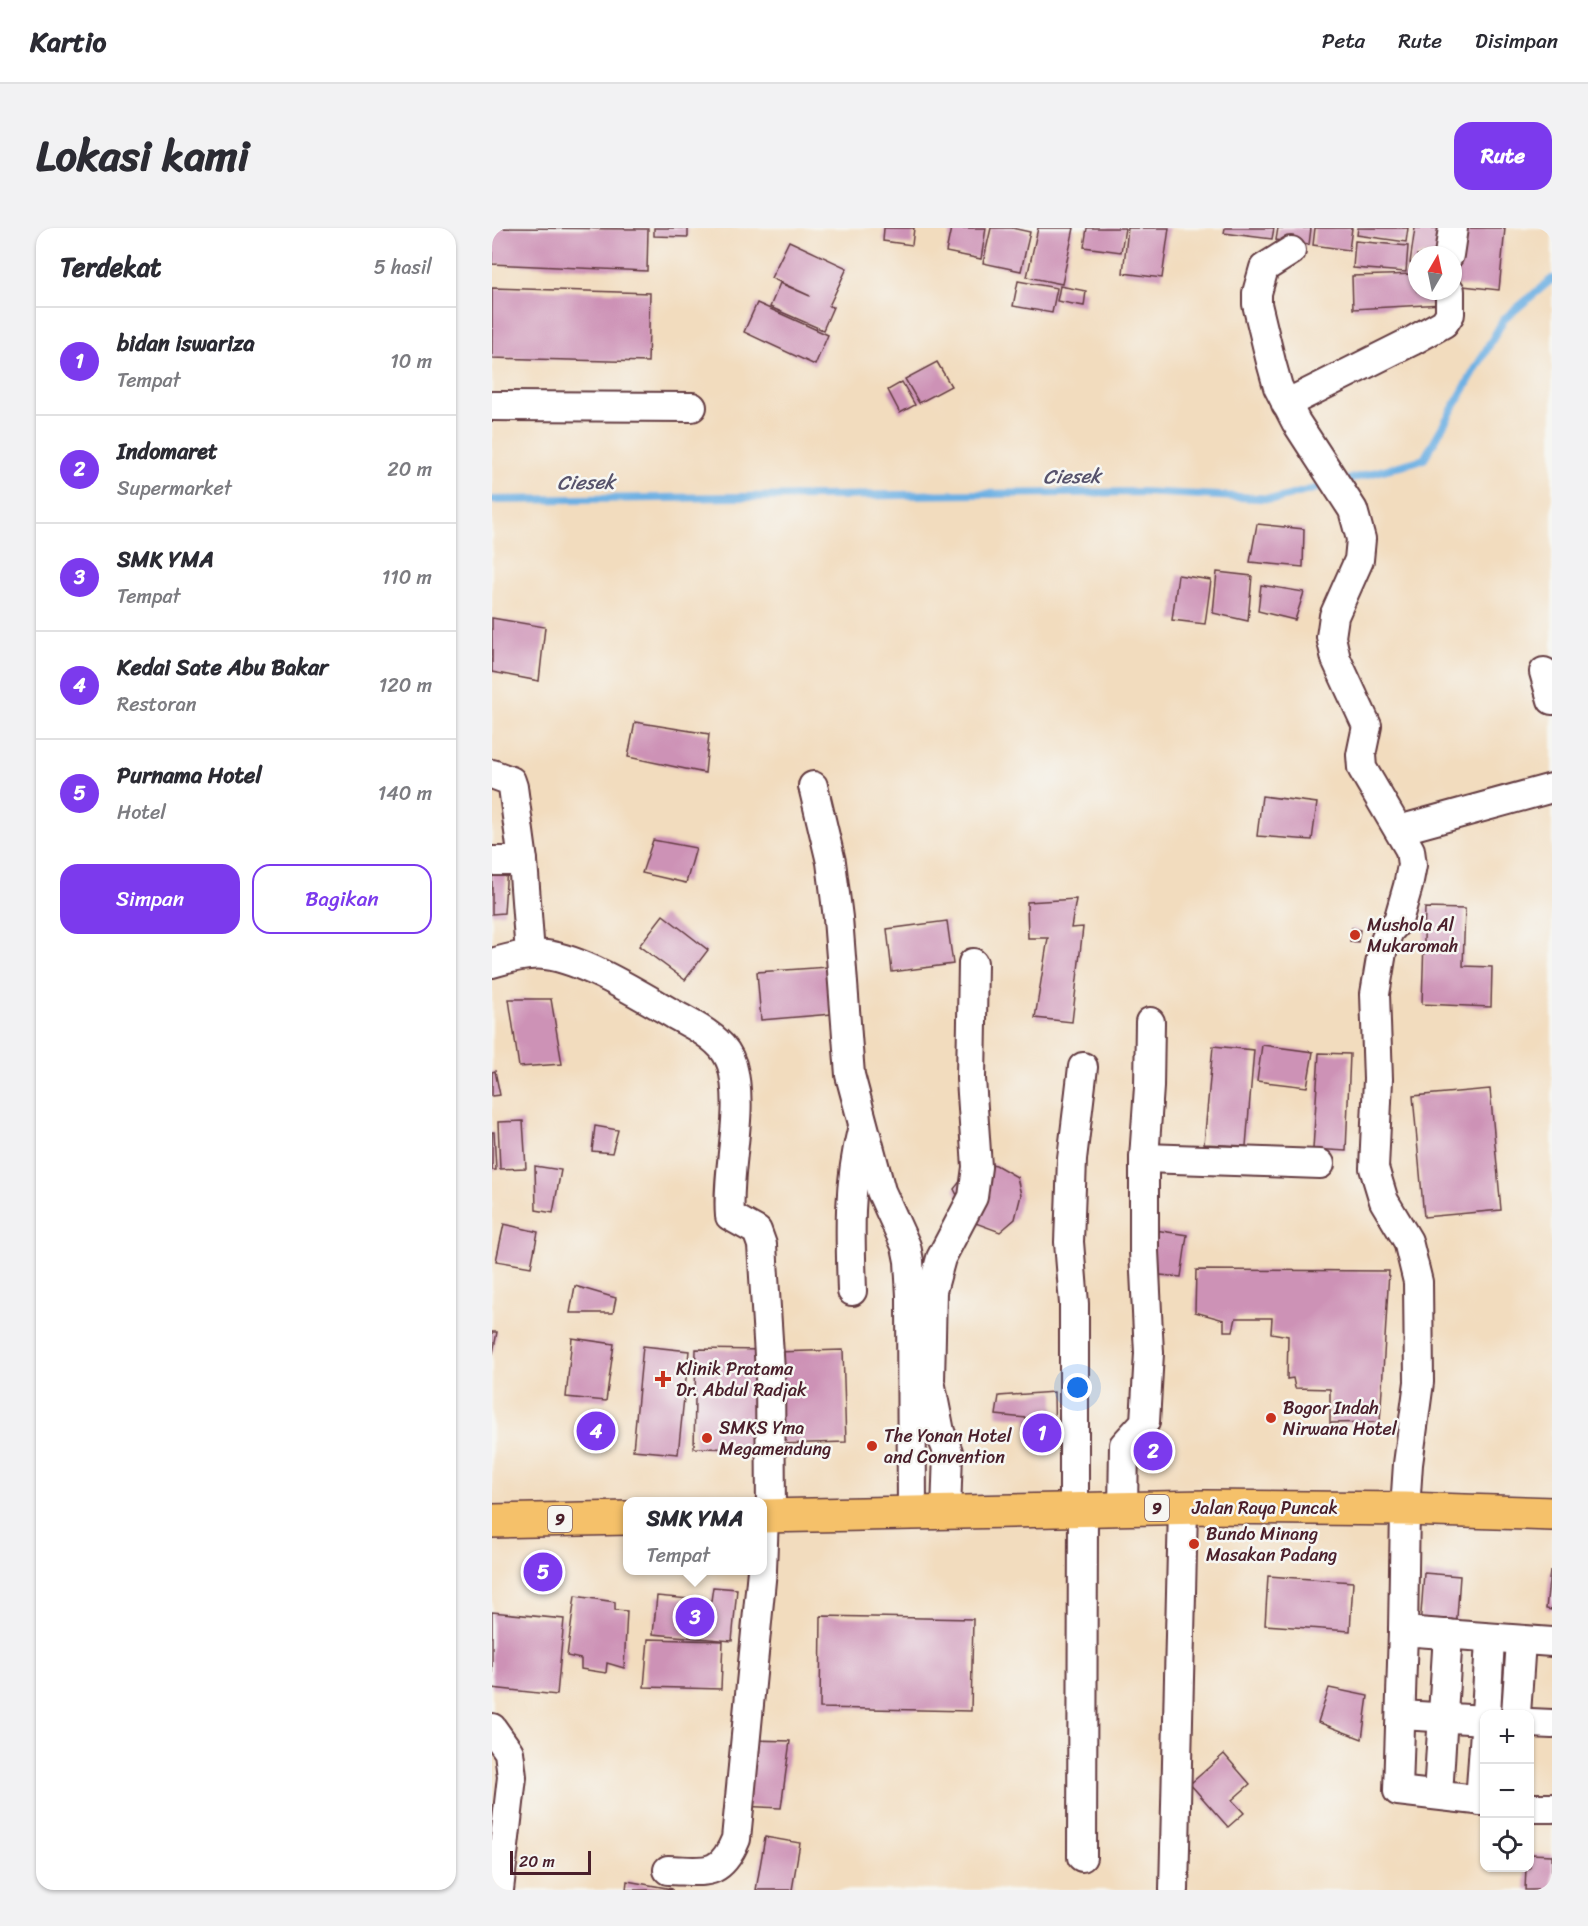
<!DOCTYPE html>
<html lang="id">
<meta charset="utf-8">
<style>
:root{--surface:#fff;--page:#f2f2f3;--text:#2b2b33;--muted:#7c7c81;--line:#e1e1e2;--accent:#7c3aed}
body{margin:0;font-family:Sriracha,sans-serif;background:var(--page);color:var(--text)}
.controls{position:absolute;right:18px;bottom:18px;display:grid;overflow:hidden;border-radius:12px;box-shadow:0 2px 4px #0004}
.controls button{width:54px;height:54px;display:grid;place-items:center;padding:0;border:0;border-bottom:2px solid var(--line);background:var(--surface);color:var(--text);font:30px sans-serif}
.compass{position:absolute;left:916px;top:18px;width:54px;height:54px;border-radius:50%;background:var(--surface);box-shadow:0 2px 4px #0004;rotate:9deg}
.scale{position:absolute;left:18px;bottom:15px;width:81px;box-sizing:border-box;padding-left:6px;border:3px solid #4a1f2b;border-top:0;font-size:16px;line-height:21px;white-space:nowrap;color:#4a1f2b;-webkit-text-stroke:4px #f6f6f2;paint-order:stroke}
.you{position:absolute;left:586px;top:1160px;width:21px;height:21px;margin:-15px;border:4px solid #fff;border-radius:50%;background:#1a73e8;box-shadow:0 0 0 9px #1a73e833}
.badge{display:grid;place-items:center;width:39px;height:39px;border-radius:50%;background:var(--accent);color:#fff;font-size:20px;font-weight:700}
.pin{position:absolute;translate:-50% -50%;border:3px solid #fff;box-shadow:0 2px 6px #0006}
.popup{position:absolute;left:131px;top:1269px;width:144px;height:78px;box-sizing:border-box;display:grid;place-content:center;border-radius:12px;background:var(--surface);filter:drop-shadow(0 2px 4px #0005);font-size:20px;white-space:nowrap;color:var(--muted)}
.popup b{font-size:22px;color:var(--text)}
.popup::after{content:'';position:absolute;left:50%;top:100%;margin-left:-12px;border:12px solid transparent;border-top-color:var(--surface)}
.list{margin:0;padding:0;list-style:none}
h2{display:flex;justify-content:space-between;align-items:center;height:78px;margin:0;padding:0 24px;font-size:26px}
h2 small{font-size:20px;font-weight:400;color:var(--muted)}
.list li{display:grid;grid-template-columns:39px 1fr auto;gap:18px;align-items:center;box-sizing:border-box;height:108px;padding:0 24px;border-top:2px solid var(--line)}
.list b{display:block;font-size:22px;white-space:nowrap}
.list p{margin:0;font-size:20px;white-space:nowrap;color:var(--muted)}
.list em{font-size:20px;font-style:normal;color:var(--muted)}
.actions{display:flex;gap:12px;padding:18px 24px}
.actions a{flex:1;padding:14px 0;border:2px solid var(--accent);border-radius:18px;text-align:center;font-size:21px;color:var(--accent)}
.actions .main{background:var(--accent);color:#fff}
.icon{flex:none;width:33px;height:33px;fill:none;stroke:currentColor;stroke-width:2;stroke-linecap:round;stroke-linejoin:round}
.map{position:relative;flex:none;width:1060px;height:1662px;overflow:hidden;border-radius:18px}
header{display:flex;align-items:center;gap:36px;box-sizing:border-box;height:84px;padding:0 30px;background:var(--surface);border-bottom:2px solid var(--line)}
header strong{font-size:28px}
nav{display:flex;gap:33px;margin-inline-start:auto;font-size:21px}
.intro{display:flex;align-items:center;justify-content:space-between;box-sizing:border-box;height:144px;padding:0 36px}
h1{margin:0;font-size:42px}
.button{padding:15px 27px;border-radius:18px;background:var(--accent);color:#fff;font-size:21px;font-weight:700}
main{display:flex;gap:36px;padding:0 36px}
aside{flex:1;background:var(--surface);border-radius:18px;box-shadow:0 2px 4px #0004}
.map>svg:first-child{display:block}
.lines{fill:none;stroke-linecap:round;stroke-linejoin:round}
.stream{stroke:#6db0e3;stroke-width:8}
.building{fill:#cd92b6}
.minor-casing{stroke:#633b41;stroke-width:32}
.highway-casing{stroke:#633b41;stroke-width:36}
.minor{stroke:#fff;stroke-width:28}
.highway{stroke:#f5c16b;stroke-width:33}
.poi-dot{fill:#c8321e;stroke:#f6f6f2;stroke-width:2}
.labels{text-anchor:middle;stroke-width:5;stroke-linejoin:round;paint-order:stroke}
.shield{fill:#f6f6f2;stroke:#7e6067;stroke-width:1.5}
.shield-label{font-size:16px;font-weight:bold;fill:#4a1f2b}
.poi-label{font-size:18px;fill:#4a1f2b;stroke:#f6f6f2;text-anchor:start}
.street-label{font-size:18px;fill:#4a1f2b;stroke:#f6f6f2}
.water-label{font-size:20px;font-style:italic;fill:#56526b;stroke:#f6f6f2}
</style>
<header>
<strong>Kartio</strong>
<nav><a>Peta</a><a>Rute</a><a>Disimpan</a></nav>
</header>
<div class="intro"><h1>Lokasi kami</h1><a class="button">Rute</a></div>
<main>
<aside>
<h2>Terdekat<small>5 hasil</small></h2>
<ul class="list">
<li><span class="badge">1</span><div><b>bidan iswariza</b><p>Tempat</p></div><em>10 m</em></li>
<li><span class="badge">2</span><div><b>Indomaret</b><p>Supermarket</p></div><em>20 m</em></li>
<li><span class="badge">3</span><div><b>SMK YMA</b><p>Tempat</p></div><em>110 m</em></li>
<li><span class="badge">4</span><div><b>Kedai Sate Abu Bakar</b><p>Restoran</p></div><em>120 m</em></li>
<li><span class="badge">5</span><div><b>Purnama Hotel</b><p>Hotel</p></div><em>140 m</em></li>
</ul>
<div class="actions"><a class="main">Simpan</a><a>Bagikan</a></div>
</aside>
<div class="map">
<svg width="1060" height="1662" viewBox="0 0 1060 1662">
<rect width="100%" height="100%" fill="#f6f6f2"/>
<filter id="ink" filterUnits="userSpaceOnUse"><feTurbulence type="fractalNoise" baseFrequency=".0167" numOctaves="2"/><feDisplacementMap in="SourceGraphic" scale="12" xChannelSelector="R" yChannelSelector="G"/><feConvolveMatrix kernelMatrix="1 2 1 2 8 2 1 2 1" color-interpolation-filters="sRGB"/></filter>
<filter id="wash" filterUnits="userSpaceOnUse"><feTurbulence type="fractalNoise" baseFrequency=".008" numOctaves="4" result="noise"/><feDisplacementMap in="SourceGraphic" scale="24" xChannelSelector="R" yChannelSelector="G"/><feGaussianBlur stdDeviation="1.35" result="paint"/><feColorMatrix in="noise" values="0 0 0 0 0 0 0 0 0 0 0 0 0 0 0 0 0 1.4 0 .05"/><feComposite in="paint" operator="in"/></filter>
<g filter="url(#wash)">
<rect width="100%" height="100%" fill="#f2dcbe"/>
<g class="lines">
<path class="stream" d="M0,272L649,264L785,271L932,231L1012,91L1060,51"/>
</g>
<g id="blocks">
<g class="building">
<path d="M0,0L156,1L155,43L0,36Z"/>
<path d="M162,0H196V9L162,8Z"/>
<path d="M392,0H422L420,17L391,13Z"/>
<path d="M459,0H494L489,31L454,24Z"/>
<path d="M499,0H520L538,4L529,43L491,35Z"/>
<path d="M546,0H582L570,56L535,49Z"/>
<path d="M595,0H633L629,24L592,19Z"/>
<path d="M636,0H677L670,50L631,45Z"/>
<path d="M733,0H782L780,11L732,5Z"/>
<path d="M786,0H819L817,17L784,12Z"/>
<path d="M823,0H860L857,22L821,17Z"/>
<path d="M866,0H916L914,14L865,7Z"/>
<path d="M923,0H958L955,27H925V36L918,35Z"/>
<path d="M968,0H1013L1007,62L962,57Z"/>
<path d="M297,13L355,40L337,78L341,79L331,102L278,79L288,55L318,68L279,50Z"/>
<path d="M863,13L916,18L914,44L861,40Z"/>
<path d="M925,46V63H951V76L861,81L860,48Z"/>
<path d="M526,53L565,60L560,85L521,78Z"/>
<path d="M568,58L594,63L592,78L565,73Z"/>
<path d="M0,60L158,65L156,134L0,130Z"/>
<path d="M265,75L336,107L323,137L252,104Z"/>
<path d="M445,134L459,158L427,175L413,151Z"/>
<path d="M410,154L423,177L408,185L396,162Z"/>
<path d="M765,296L812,301L811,339L758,334Z"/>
<path d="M725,344L760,348L756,393L721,385Z"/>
<path d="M686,347L719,352L713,396L680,392Z"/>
<path d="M769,357L812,364L803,392L766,383Z"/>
<path d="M0,390L53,399L47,453L0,444Z"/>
<path d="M143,494L217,506L213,545L136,529Z"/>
<path d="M770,568L825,575L820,612L765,608Z"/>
<path d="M161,612L204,620L194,655L150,645Z"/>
<path d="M15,639L12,685L0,686V640Z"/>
<path d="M584,671L579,700L591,699L580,794L543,790L556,710H536L535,674Z"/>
<path d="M933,680L973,681L971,738L1000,739L999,779L930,776Z"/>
<path d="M171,687L216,722L193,752L147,718Z"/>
<path d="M455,693L461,736L400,744L395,701Z"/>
<path d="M860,700L868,702L866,714L858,713Z"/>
<path d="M336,739L340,786L269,792L265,744Z"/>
<path d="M17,771H59L70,836L27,839Z"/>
<path d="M770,817L821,824L815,859L765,853Z"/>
<path d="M721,818L762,822L754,918L712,916Z"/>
<path d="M827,825L858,826L854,923L821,921Z"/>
<path d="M3,843L8,867L0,868V844Z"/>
<path d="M998,861L1009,982L932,989L921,868Z"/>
<path d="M31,893L34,940L8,941L6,894Z"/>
<path d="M103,898L126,902L120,925L100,923Z"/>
<path d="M0,904H2L4,942H0Z"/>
<path d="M484,933L504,937L525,949L529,967L523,991L508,1004L478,993L462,961Z"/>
<path d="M43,938L69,942L61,985L44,982Z"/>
<path d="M12,996L46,1004L39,1039L4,1033Z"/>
<path d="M663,1002L695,1007L689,1049L658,1046Z"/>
<path d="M704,1042L897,1043L888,1194L838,1195V1161L803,1160L801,1150L795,1151L796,1108L779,1105L780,1090H744L741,1103H732V1092L703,1084Z"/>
<path d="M83,1058L124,1070L121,1085H78Z"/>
<path d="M0,1104H5L1,1125H0Z"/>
<path d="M80,1110L122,1116L114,1173L74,1169Z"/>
<path d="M151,1118L197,1123L186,1226L141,1222Z"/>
<path d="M204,1121L271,1122L269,1221L202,1220Z"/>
<path d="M351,1122L354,1214L286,1216L284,1124Z"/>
<path d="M562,1164L563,1221H539L534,1190L504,1187L507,1168Z"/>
<path d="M1058,1343H1060V1382L1054,1381Z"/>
<path d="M932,1345L968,1348L964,1403L928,1400Z"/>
<path d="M776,1348L861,1354L858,1403L773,1397Z"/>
<path d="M221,1359L245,1361L240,1413L161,1406L165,1368L219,1373Z"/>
<path d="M83,1368L123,1374V1382L135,1383L132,1440L115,1435L114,1445L89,1441V1431L75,1428Z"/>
<path d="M0,1384L72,1391L65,1467L0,1460Z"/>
<path d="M329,1388L481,1391L479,1483L328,1480Z"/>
<path d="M156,1411L231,1413L229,1461L152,1459Z"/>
<path d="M837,1460L876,1468L870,1511L826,1494Z"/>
<path d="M258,1512L298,1513L289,1580L249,1578Z"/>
<path d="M732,1526L758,1556L740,1572L752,1585L736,1599L698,1556Z"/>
<path d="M273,1609L308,1615L300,1662H264Z"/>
<path d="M1038,1626L1060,1627V1662H1033L1034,1640H1038Z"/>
<path d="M135,1653L180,1661V1662H134Z"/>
</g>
</g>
</g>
<g filter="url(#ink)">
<use href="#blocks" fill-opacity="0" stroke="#633b41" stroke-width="1.5"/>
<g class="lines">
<defs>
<g id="minor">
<path d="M799,23L772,40L765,65V76L779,134L786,159L804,194L861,282L869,311L867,332L842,388L839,409L844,431L875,498L869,527L870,540L918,622L920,637L916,658L906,693L897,703L891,718L883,766L886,851L882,940L892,973L916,1013L926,1054L927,1154L916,1236L913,1281L911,1403"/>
<path d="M957,27L961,0"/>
<path d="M794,176L920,113L952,95L958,86V63"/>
<path d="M0,178L200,179"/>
<path d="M1052,444L1060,472"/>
<path d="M0,546L19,553L21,559L31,633L38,726"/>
<path d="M321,558L339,634L346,690L358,847L389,963L414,1018L417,1033L419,1068L420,1285"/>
<path d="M907,602L1060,560"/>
<path d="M0,633H31"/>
<path d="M0,735C18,730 36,725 54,727C93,732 148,767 183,787C197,795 213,802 225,814C232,820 237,828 240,837C253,885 234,939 238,988L265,1003L270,1017L278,1143L279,1287"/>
<path d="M652,930L828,936"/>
<path d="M360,1063C358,1008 356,956 370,902"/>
<path d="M631,1281L632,1217L653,1194L657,1125L652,1023V930L657,859L658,794"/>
<path d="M582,1282V1076L577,1014L580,931L591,839"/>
<path d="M454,1285L456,1224L448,1204L438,1153L440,1063L449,1030L481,969L485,939L479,851L481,735"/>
<path d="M270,1342L272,1288"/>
<path d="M994,1486L998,1411"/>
<path d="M1024,1486L1029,1413"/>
<path d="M909,1487L993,1492"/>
<path d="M1038,1495L1060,1496"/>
<path d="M0,1500L17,1524L20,1549L7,1662"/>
<path d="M946,1567L956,1406"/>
<path d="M988,1573L993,1503"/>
<path d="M993,1573L906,1563L911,1403L1060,1414"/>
<path d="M1038,1580H1060"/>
<path d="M590,1629L591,1281"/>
<path d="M176,1642C213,1643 228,1650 244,1611L270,1342"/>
<path d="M682,1662L691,1280"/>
</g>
<g id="highway">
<path d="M270,1288L713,1279L913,1281L1060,1286"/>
<path d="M0,1293L136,1290"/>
</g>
</defs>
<use href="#minor" class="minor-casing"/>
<use href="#highway" class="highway-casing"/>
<use href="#minor" class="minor"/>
<use href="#highway" class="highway"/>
</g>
</g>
<g class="poi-dot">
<circle cx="863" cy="707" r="6"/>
<path d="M168 1142h6v6h6v6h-6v6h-6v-6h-6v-6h6z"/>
<circle cx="779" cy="1190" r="6"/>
<circle cx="215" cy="1210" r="6"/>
<circle cx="380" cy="1218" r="6"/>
<circle cx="702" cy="1316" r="6"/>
</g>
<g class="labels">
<g class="shield">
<rect x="653" y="1267" width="24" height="26" rx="4.5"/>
<rect x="56" y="1278" width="24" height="26" rx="4.5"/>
</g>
<g class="shield-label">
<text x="665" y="1286">9</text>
<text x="68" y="1297">9</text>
</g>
<g class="poi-label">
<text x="875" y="703">Mushola Al<tspan x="875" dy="21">Mukaromah</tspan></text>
<text x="184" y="1147">Klinik Pratama<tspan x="184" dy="21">Dr. Abdul Radjak</tspan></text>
<text x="791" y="1186">Bogor Indah<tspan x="791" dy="21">Nirwana Hotel</tspan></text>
<text x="227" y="1206">SMKS Yma<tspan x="227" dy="21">Megamendung</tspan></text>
<text x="392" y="1214">The Yonan Hotel<tspan x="392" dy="21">and Convention</tspan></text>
<text x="714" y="1312">Bundo Minang<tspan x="714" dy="21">Masakan Padang</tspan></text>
</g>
<g class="street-label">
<text x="773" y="1286">Jalan Raya Puncak</text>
</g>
<g class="water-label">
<text transform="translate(580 248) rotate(-1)" y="7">Ciesek</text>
<text transform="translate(94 254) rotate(-1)" y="7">Ciesek</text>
</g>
</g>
</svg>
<div class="controls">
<button>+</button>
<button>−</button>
<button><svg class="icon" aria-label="locate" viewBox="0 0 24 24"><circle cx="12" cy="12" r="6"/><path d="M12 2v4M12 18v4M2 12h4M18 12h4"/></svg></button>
</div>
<svg class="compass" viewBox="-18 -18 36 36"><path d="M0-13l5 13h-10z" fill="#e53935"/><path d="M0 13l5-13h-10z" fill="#7c7c81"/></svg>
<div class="scale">20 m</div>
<div class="you"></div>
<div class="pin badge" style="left:550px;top:1205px">1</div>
<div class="pin badge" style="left:661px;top:1223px">2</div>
<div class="pin badge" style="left:203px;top:1389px">3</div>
<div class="popup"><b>SMK YMA</b>Tempat</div>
<div class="pin badge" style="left:104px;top:1203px">4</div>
<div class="pin badge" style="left:51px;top:1344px">5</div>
</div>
</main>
